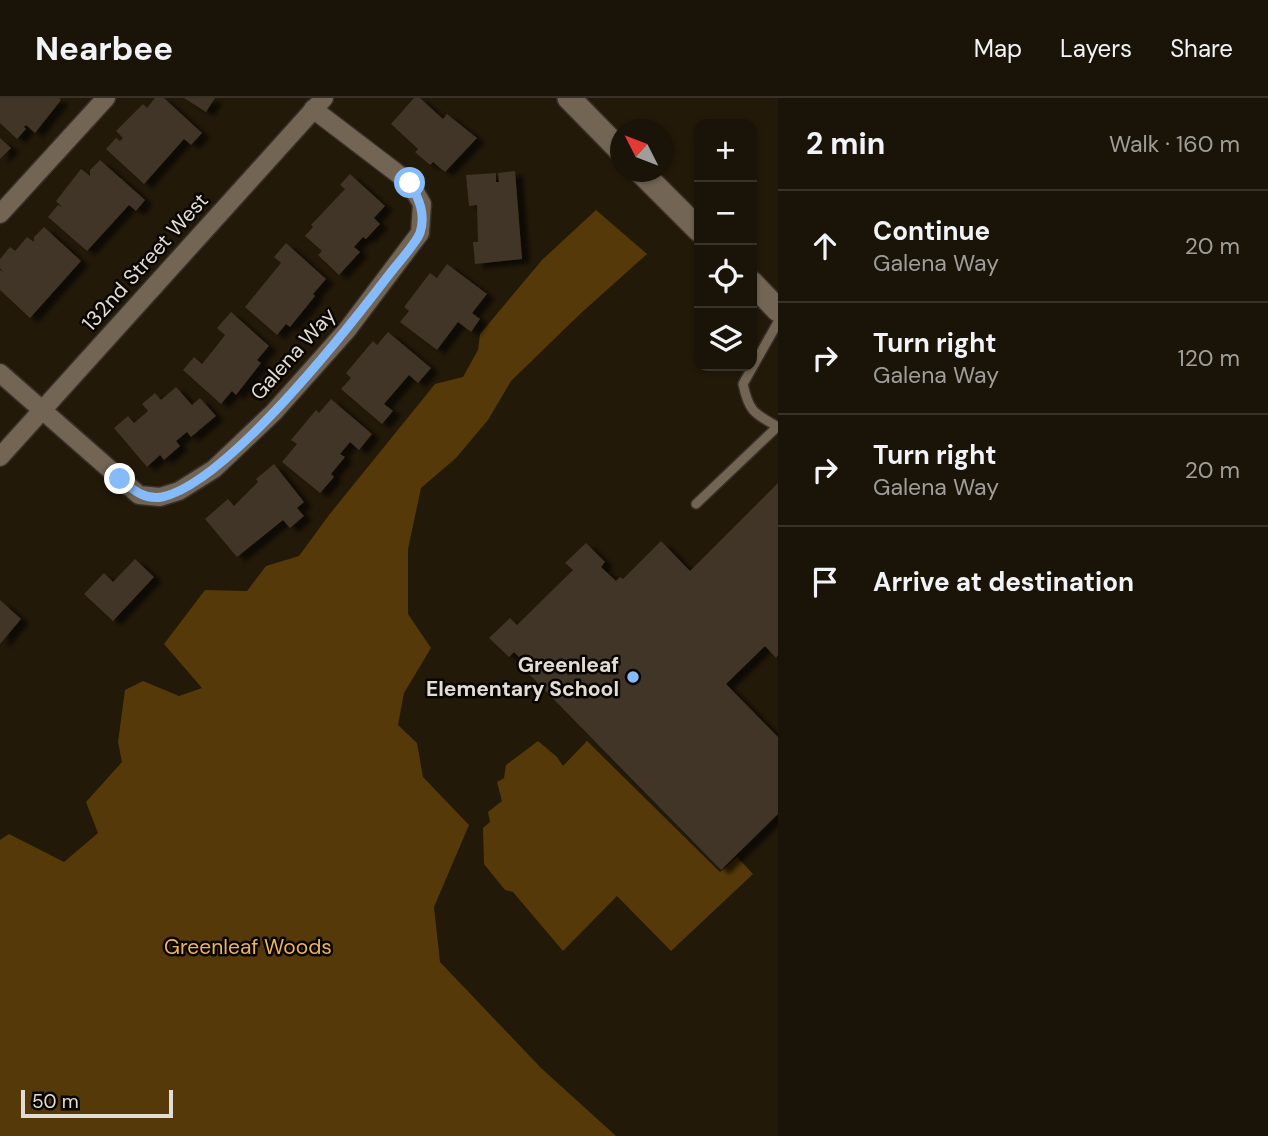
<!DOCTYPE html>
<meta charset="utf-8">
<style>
:root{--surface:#1a1307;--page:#272015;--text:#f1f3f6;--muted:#9f9e9b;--line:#383228}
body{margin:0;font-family:"DM Sans",sans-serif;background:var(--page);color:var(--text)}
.controls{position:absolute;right:21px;top:21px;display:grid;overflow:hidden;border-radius:14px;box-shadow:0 2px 5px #0004}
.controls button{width:63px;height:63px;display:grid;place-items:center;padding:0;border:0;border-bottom:2px solid var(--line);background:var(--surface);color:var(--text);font:35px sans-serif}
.compass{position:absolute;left:610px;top:21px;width:63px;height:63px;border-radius:50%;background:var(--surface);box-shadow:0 2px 5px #0004;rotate:312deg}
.scale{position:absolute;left:21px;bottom:18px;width:152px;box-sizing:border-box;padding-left:7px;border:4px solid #e3dcd2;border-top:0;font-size:19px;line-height:24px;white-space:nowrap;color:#e3dcd2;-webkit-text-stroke:5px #090502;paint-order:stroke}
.stop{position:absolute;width:21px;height:21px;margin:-16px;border:5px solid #86bbfb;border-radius:50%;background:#fff}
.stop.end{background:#86bbfb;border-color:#fff;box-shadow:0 2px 7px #0008}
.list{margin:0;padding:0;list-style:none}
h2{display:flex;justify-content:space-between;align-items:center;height:91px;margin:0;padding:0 28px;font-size:30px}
h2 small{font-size:23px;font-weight:400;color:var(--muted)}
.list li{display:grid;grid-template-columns:46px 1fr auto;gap:21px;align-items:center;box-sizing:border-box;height:112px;padding:0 28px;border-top:2px solid var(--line)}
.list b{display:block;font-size:26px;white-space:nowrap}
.list p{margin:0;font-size:23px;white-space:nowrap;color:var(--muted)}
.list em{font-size:23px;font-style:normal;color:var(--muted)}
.icon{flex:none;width:38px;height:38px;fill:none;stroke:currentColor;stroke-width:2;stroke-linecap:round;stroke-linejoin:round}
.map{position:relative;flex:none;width:778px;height:1038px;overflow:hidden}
header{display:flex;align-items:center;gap:42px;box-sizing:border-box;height:98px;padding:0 35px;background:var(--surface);border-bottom:2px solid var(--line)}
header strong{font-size:33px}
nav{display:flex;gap:38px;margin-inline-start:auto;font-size:24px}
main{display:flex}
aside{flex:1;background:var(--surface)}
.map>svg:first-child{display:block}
.green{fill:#563908}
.building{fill:#403525;filter:url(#shadow)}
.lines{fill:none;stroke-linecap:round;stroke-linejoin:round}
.service-casing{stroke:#372f2a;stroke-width:12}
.minor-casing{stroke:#372f2a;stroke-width:21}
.tertiary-casing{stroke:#372f2a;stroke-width:26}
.service{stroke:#726554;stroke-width:9}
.minor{stroke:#726554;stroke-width:18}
.tertiary{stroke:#726554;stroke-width:23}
.route{stroke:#86bbfb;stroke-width:9}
.poi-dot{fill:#86bbfb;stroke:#090502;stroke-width:2.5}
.labels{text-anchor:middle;stroke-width:5;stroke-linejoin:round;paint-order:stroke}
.street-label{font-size:21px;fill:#e3dcd2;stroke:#090502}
.poi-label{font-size:21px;font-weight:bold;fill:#e3dcd2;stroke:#090502;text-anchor:end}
.park-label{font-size:21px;fill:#edb35d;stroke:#090502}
</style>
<header>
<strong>Nearbee</strong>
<nav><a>Map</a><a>Layers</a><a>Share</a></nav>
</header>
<main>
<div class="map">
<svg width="778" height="1038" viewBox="0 0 778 1038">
<defs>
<filter id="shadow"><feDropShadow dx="8" dy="4.5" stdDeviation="2" flood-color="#0009"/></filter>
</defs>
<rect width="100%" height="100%" fill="#231909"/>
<g class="green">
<path d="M596,112L647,156L580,216L511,283L488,322L456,360L421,390L408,451V516L431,550L404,595L398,627L417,645L423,679L469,727L434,809L440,864L541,970L616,1038H0V742L9,736L64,764L98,735L86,704L122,664L118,644L125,592L143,583L179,598L202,590L164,546L205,492L247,493L266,468L299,458L329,417L435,286L463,279L478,252L480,236L542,162Z"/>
<path d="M538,643L557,659L563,668L587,643L720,774L737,759L753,776L671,853L617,798L563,853L513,794L505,792L484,766L483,730L490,724L488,714L502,703L497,684L504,680L506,667Z"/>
</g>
<g class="building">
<path d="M0,0H59L61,2L35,35L26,27L24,29L26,31L17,41L0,25Z"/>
<path d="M155,0H164L202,35L191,47L184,41L144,86L106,51L116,40L120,43L123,40L116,33L143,6L147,10Z"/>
<path d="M184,0H215L206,14Z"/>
<path d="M414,0H420L443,21L447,16L477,40L445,74L433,64L430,67L415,54L418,51L391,26Z"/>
<path d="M0,40L11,50L0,61Z"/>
<path d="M100,62L145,102L136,113L129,107L87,153L48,119L58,107L62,109L56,103L81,71L90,78V72Z"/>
<path d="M515,73L522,161L475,166L473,144H478L477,107L469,108L466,77L496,75V84H499L498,75Z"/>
<path d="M350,76L385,108L374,120L380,126L366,141L363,139L354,149L360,154L339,177L318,157L322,153L305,138L313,129L311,127L345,91L340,87Z"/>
<path d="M44,129L81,163L30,220L0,192V172L3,174L0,170V161L10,149L15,153L27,139L34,144V139Z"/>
<path d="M286,145L326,181L313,196L315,198L290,229L286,226L277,237L245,209L281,165L274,159Z"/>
<path d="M447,166L487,196L472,215L480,221L471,234L458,224L437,252L400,224L409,213L404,209L430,175L437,180Z"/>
<path d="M231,214L269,248L257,262L261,265L236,297L232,293L221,306L183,272L194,259L202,266L215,250L225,237L217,230Z"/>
<path d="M388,234L431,270L418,285L409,277L384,306L393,313L382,326L341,291L351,280L346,275L373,243L377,247Z"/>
<path d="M176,289L192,307L200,300L216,318L191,339L187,334L176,343L180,348L164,362L160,357L147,369L114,330L128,318L134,325L148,313L142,306L155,295L161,302Z"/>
<path d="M331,301L372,336L359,352L350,344L340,356L345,359L331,376L334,379L320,395L282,364L297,346L291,342L316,312L319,315Z"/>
<path d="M274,366L304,404L297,410L304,418L290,430L283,422L237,459L205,421L228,401L234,408L258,384L256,381Z"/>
<path d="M778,385V557L776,560L765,548L726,586L778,639V716L721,772L525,572L528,569L514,554L509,559L489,540L510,520L517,527L573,472L565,465L586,445L605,464L601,469L616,483L620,479L623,481L661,443L690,473Z"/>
<path d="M135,461L154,479L113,523L84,496L104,475L113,484Z"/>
<path d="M0,502L21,521L0,546Z"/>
</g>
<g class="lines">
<defs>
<g id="service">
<path d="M778,224L743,286C749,314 754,315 778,329"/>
<path d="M696,406L777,329"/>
</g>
<g id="minor">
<path d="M0,116L106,0"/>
<path d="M0,275L139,397L160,399L179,393L214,371L274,314L347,232L420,135L422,106L410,85L313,11"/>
<path d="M0,359L324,0"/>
</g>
<g id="tertiary">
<path d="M569,0L620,52"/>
<path d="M641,74L699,132"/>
<path d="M752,185L778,212"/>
</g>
</defs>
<use href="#service" class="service-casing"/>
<use href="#minor" class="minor-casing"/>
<use href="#tertiary" class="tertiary-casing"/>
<use href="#service" class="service"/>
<use href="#minor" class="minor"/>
<use href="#tertiary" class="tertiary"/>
</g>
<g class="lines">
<path class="route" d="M120,381C132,391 144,402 162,399C227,385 346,233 388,178C396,167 415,147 420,135C426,116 419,101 410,85"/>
</g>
<circle class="poi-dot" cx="633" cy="579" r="7"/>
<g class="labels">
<g class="street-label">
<text transform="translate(145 164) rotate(-48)" y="7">132nd Street West</text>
<text transform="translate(293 256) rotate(-48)" y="7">Galena Way</text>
</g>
<g class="poi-label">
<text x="619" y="574">Greenleaf<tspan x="619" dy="24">Elementary School</tspan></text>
</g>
<g class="park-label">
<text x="248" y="856">Greenleaf Woods</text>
</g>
</g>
</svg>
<div class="controls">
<button>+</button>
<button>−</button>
<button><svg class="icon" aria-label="locate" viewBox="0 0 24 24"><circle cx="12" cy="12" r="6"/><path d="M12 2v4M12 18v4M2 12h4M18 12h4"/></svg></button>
<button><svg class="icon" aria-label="layers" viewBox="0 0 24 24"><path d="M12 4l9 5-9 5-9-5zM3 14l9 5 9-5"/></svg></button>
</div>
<svg class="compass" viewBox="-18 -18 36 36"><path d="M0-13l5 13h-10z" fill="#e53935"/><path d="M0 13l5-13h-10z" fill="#9f9e9b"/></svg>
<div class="scale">50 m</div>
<div class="stop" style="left:410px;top:85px"></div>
<div class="stop end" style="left:120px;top:381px"></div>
</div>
<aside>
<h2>2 min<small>Walk · 160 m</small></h2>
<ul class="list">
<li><svg class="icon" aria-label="ahead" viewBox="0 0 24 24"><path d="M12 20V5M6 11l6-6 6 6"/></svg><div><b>Continue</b><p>Galena Way</p></div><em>20 m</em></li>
<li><svg class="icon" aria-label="right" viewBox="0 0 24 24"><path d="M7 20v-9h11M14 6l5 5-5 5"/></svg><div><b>Turn right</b><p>Galena Way</p></div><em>120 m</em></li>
<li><svg class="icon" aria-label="right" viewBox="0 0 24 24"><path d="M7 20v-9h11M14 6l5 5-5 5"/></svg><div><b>Turn right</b><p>Galena Way</p></div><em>20 m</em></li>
<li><svg class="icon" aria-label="arrive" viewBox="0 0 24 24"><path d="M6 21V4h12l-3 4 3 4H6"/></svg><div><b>Arrive at destination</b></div></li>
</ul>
</aside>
</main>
